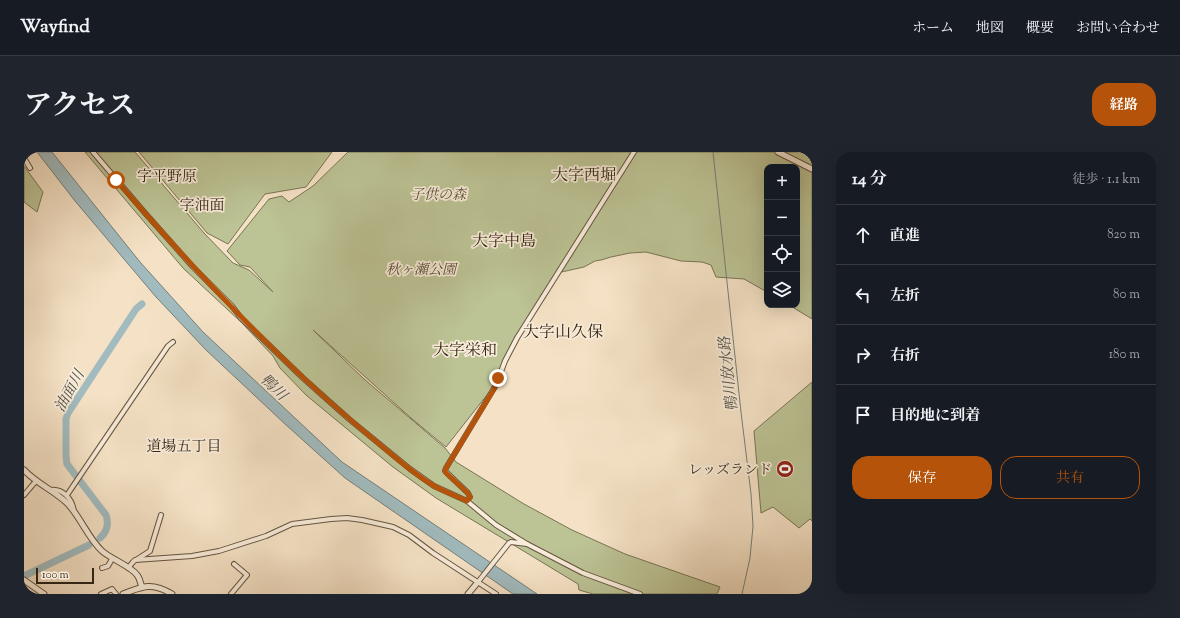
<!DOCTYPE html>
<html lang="ja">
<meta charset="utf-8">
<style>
:root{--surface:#171b24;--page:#20242c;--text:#f1f3f6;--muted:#9ea1a6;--line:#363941;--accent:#b45309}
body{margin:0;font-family:"Sorts Mill Goudy","Noto Serif JP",serif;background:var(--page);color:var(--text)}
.controls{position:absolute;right:12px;top:12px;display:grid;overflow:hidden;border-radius:8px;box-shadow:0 4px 16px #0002}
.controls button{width:36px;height:36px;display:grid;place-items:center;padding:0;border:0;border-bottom:1px solid var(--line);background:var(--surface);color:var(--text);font:20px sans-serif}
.scale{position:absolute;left:12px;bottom:10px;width:58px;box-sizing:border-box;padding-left:4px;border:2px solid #362613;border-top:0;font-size:11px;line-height:14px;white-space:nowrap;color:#362613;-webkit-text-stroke:3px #f8ecda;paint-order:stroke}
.stop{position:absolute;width:12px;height:12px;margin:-9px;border:3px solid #b45309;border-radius:50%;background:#fff}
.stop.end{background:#b45309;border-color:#fff;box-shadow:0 1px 4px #0008}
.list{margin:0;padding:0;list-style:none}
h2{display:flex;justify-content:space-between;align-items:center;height:52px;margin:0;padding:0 16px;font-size:17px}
h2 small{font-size:13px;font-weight:400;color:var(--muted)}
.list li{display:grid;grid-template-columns:26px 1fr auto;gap:12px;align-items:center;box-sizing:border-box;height:60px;padding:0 16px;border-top:1px solid var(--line)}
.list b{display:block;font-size:15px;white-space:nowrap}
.list em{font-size:13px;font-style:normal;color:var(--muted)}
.actions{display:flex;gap:8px;padding:12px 16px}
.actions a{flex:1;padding:9px 0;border:1px solid var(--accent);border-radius:16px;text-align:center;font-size:14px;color:var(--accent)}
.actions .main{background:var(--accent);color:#fff}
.icon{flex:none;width:22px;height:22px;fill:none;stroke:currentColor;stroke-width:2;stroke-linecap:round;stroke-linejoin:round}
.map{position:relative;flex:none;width:788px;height:442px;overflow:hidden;border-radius:16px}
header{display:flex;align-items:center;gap:24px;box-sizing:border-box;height:56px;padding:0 20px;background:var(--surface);border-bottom:1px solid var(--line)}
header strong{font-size:19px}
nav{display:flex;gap:22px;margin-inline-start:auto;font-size:14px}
.intro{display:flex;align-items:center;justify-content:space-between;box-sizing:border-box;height:96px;padding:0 24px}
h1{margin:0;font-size:28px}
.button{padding:10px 18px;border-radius:16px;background:var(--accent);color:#fff;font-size:14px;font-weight:700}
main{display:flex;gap:24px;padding:0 24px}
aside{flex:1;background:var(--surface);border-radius:16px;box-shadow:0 4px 16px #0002}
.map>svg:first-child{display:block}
.green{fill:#bcc395;stroke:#797454}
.water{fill:#a1bbbf;stroke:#767f7a}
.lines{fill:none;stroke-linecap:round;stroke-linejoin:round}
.stream{stroke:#767f7a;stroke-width:1}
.river{stroke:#a1bbbf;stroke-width:7}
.minor-casing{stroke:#665540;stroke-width:6}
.tertiary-casing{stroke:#665540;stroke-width:7}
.minor{stroke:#f8ecda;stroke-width:4}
.tertiary{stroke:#f8ecda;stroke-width:5}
.route{stroke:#b45309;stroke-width:5}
.labels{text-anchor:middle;stroke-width:3.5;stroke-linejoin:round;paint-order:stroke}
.park-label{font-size:14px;font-style:italic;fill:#584d34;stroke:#f8ecda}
.poi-label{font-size:14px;fill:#362613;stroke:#f8ecda;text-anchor:end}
.neighbourhood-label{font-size:15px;fill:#362613;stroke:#f8ecda}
.water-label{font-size:15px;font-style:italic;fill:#565347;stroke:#f8ecda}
.quarter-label{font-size:16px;fill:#362613;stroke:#f8ecda}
</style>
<header>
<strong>Wayfind</strong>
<nav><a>ホーム</a><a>地図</a><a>概要</a><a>お問い合わせ</a></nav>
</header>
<div class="intro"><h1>アクセス</h1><a class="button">経路</a></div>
<main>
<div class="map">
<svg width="788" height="442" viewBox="0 0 788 442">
<rect width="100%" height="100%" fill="#f5e2c6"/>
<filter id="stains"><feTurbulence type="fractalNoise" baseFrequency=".005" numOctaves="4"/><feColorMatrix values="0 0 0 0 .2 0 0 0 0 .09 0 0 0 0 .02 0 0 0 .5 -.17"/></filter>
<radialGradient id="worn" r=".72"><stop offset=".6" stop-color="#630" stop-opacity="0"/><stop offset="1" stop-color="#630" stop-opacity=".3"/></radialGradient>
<g class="green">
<path d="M61,0H111L180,81L209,111L225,118L249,140L226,115L216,113L203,99L245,47L258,44L265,50L289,34L324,0H778L788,6V167L765,153H773V15H743V140L720,127L692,125L687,113L678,110L657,109L622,100L606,101L587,105L577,108L571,109L560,115L533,121L502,170L470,234L422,295L387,266L289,178L340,227L421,296L432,310L500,352L548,378L601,402L696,435L693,442H569L555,438L554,432L412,346L369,315L282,243L256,216L249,204L218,171L159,116Z"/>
<path d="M115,0H308L282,35L241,42L204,92L183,81Z"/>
<path d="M0,14L19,40L13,60L0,50Z"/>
<path d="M788,230V369L786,367L775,376L749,355L737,361L730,279Z"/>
</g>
<path class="water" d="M13,0H28L116,110L179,180L318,310L513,442H489L321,326L261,272L182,198L132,145L51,49Z"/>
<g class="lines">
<path class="stream" d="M689,0L717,260L727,342L729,374L726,406L718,442"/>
<g class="river">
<path d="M76,386C83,380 85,372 82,363L43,312L42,304V267L44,261L112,157L118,152"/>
<path d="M0,424L65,393"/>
</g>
<defs>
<g id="minor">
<path d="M69,0L121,61L169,115L208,154L217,166L279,226L325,267L386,317L410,334L443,349"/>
<path d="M0,6L6,16"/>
<path d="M26,338C39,336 48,347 50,359"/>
<path d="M0,343L12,329"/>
<path d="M43,343L144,194L149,190"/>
<path d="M503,392L559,421L616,442"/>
<path d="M112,408L126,399L137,363"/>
<path d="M78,416L84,414L88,407"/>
<path d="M104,416L109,410L111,408L168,404L195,399L242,384L268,372L307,367L323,366L338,368L369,375L385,383L409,401L472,442"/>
<path d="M454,430L485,391L487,390L503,392L472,373L443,349L446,345L444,341L423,321L421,319L422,316L472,233L481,209L493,186L610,0"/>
<path d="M77,442L88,437L92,442"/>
<path d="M207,442L223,423L210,412"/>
</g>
<g id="tertiary">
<path d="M754,0L788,17"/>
<path d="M0,318C13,332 31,339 44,352C57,366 64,386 78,399C87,407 108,415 113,423C116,426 116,431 118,435"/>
<path d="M0,428L20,442"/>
<path d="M99,442C119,434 128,430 148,442"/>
<path d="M444,442L454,430"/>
</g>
</defs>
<use href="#minor" class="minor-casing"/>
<use href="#tertiary" class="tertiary-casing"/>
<use href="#minor" class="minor"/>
<use href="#tertiary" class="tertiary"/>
</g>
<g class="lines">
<path class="route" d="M92,28C157,103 224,176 297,242C320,263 343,282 366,301C380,313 395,325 410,334C421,340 432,344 443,349L446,345L444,341L422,321L421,319L422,316L470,237L474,226"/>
</g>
<defs>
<symbol id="stadium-disc" viewBox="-11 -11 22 22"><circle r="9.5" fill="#8f2418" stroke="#f8ecda"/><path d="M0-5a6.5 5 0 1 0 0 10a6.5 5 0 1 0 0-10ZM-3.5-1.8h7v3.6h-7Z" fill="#fff"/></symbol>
</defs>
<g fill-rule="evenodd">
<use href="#stadium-disc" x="751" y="307" width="20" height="20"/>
</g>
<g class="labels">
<g class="park-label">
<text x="414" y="47">子供の森</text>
<text x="397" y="122">秋ヶ瀬公園</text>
</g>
<g class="poi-label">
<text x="748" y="322">レッズランド</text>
</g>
<g class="neighbourhood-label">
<text x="143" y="29">字平野原</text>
<text x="178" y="58">字油面</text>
<text x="160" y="299">道場五丁目</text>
</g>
<g class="water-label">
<text transform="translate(704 222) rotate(-96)" y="5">鴨川放水路</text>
<text transform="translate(250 235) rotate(44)" y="5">鴨川</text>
<text transform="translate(45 239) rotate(-61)" y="5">油面川</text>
</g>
<g class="quarter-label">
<text x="560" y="28">大字西堀</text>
<text x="480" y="94">大字中島</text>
<text x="539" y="185">大字山久保</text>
<text x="441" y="203">大字栄和</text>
</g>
</g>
<rect width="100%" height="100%" filter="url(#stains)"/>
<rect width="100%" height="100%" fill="url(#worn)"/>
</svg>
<div class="controls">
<button>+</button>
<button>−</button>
<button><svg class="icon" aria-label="locate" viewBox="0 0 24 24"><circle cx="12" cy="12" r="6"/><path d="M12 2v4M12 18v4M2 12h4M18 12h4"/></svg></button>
<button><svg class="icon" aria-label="layers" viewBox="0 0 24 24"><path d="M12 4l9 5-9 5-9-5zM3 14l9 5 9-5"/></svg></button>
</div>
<div class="scale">100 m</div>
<div class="stop" style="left:92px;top:28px"></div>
<div class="stop end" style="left:474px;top:226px"></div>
</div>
<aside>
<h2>14 分<small>徒歩 · 1.1 km</small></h2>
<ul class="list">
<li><svg class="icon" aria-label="ahead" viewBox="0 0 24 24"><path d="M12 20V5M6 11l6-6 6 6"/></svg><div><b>直進</b></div><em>820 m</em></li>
<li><svg class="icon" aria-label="left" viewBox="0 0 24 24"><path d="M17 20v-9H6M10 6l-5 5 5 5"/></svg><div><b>左折</b></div><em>80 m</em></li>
<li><svg class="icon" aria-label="right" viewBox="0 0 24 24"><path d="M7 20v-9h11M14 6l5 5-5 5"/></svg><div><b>右折</b></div><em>180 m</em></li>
<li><svg class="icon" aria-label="arrive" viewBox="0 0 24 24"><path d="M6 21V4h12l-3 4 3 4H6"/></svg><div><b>目的地に到着</b></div></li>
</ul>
<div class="actions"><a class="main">保存</a><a>共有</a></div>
</aside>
</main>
